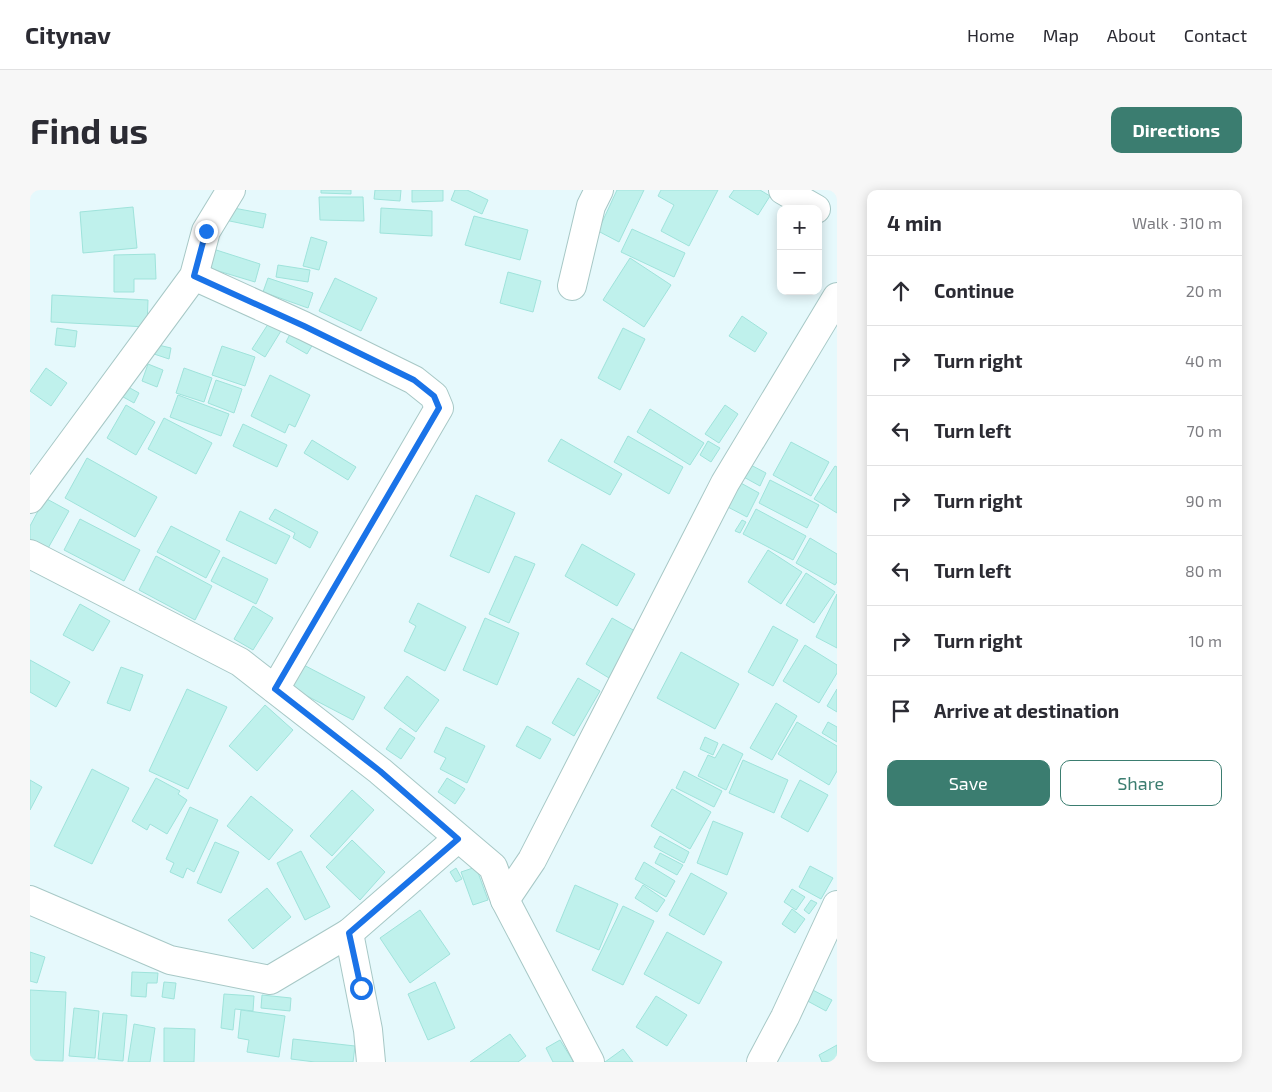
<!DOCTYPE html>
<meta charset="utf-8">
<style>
:root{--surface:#fff;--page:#f7f7f7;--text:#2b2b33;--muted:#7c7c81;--line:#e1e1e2;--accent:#3b7d70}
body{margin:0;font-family:"Exo 2",sans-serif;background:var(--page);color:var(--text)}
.controls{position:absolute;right:15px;top:15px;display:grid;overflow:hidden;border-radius:10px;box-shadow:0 2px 12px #0003}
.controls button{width:45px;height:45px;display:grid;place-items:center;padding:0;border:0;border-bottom:1px solid var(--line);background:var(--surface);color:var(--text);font:25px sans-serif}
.stop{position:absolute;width:15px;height:15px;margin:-11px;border:4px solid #1a73e8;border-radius:50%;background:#fff}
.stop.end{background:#1a73e8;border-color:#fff;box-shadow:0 1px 5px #0008}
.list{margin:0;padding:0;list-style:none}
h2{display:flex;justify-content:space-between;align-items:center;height:65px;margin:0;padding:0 20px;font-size:21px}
h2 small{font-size:16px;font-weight:400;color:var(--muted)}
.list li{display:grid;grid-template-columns:32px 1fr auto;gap:15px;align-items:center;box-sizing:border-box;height:70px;padding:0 20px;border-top:1px solid var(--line)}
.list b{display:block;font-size:19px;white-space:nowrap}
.list em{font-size:16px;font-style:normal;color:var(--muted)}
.actions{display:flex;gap:10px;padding:15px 20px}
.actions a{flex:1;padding:11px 0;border:1px solid var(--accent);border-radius:10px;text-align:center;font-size:18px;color:var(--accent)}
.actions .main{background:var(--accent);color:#fff}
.icon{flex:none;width:28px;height:28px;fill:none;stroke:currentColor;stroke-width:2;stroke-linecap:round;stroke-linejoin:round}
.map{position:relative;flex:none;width:807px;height:872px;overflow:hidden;border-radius:10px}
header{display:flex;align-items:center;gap:30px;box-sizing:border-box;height:70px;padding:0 25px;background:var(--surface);border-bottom:1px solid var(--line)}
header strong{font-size:24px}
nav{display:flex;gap:28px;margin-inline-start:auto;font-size:18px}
.intro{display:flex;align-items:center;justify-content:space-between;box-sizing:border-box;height:120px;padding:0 30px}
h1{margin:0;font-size:35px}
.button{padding:12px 22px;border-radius:10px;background:var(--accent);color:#fff;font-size:18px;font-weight:700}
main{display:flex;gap:30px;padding:0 30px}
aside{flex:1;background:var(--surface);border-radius:10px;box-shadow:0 2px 12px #0003}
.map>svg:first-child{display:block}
.building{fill:#bff1ec;stroke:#9fe3db}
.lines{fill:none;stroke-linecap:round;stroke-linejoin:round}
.street-casing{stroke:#a7c8c6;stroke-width:30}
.street{stroke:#fff;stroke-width:28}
.route{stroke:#1a73e8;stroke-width:6}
</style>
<header>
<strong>Citynav</strong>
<nav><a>Home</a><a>Map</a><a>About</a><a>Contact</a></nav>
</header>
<div class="intro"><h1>Find us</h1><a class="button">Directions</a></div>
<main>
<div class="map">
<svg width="807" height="872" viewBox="0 0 807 872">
<rect width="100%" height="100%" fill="#e6f9fc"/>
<g class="building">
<path d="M291,0H321V4L291,3Z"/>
<path d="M345,0H371L370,11L344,9Z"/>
<path d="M382,0H413V11L382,12Z"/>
<path d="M425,0H437L458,10L452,24L421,10Z"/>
<path d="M587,0H614L589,52L568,41Z"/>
<path d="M631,0H688L659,56L631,41L644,15L628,6Z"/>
<path d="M704,0H730L740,6L728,25L699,7Z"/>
<path d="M289,7H333L334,31L290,30Z"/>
<path d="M103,17L107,58L53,63L50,22Z"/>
<path d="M198,17L236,24L233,38L195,30Z"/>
<path d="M351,18L402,21V46L350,43Z"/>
<path d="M444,26L498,40L490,70L435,55Z"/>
<path d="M602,39L655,63L644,87L591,62Z"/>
<path d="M281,47L297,52L289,80L273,76Z"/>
<path d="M180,58L230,74L225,92L175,77Z"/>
<path d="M125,64L126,89H104V102H84V65Z"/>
<path d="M600,68L641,95L614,137L573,110Z"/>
<path d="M248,75L280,80L278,92L246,87Z"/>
<path d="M478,82L511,91L503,122L470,113Z"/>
<path d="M238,88L283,103L278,118L233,102Z"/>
<path d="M305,88L347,108L331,141L289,121Z"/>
<path d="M22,105L118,110L117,137L21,132Z"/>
<path d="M712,126L737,143L725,162L699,146Z"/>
<path d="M242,128L254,136L235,167L222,159Z"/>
<path d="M264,136L286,149L277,164L256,152Z"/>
<path d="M27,138L47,141L45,157L25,155Z"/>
<path d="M593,138L615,149L590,200L568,188Z"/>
<path d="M124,154L141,158L139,169L121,163Z"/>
<path d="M192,156L225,167L215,196L182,185Z"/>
<path d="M118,174L133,180L127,197L112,191Z"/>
<path d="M16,178L37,193L21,216L0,201Z"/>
<path d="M154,178L182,188L174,212L146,203Z"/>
<path d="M240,185L280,205L265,237L259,234L255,243L221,226Z"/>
<path d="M186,190L212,199L204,223L178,213Z"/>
<path d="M91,193L109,203L104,213L86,203Z"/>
<path d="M148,205L199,224L191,246L140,227Z"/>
<path d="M96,215L125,232L106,265L77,248Z"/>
<path d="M695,215L708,224L689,253L675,244Z"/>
<path d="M620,219L674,253L660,275L607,242Z"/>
<path d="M134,228L182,253L166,284L118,259Z"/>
<path d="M213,234L257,255L247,277L203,256Z"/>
<path d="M598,246L653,277L639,304L584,272Z"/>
<path d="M531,249L592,284L580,305L518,271Z"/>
<path d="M282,250L326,277L318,290L274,263Z"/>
<path d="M678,251L690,258L681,272L670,265Z"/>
<path d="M761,252L799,272L781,306L743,285Z"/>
<path d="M57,268L127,307L105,347L35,308Z"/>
<path d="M717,273L736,283L730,296L710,285Z"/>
<path d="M805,276L807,277V323L784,309Z"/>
<path d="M740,290L789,315L777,338L729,313Z"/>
<path d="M709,292L729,303L717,327L696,316Z"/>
<path d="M446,305L485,323L459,383L420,366Z"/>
<path d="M15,308L39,321L17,360L0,350V336Z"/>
<path d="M245,319L288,342L280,358L263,348L265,343L239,329Z"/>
<path d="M726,319L776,346L763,370L713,344Z"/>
<path d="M210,321L260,346L246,374L196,350Z"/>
<path d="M50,329L110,360L94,391L34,360Z"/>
<path d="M712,330L716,332L710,343L705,341Z"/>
<path d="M141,336L190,361L176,388L127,362Z"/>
<path d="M780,348L807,364V392L805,395L766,373Z"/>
<path d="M552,354L605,384L587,416L535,386Z"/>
<path d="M738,360L772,382L751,414L718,392Z"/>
<path d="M126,366L182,396L165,430L109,400Z"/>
<path d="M485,366L505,374L479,433L459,424Z"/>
<path d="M193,367L238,389L226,414L181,391Z"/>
<path d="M776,383L805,402L784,433L756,415Z"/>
<path d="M807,404V458L786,447Z"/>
<path d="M388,413L436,437L415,481L374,461L386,436L379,432Z"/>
<path d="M50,414L80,431L63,461L33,445Z"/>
<path d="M223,416L243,428L223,460L204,449Z"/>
<path d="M455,428L489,443L467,495L433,480Z"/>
<path d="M582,428L605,441L579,488L556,474Z"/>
<path d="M743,436L768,450L743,496L718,482Z"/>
<path d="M775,455L807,475V483L789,513L753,491Z"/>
<path d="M651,462L709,494L685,539L627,508Z"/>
<path d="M0,470L40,492L26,517L0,502Z"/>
<path d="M268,472L335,507L323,530L256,495Z"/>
<path d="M91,477L113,485L100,521L77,513Z"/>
<path d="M377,486L409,510L386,542L354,518Z"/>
<path d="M548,488L570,501L544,546L522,533Z"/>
<path d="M157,499L197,517L158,599L119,581Z"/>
<path d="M807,499V522L797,516Z"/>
<path d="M746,513L767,526L742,570L720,558Z"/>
<path d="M235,515L263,540L227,581L199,556Z"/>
<path d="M767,532L807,556V581L799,595L748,564Z"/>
<path d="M798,532L807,537V552L792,543Z"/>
<path d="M497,536L521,549L510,569L486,556Z"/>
<path d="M416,537L455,556L437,593L410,579L416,568L404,562Z"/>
<path d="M370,538L385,548L371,569L356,559Z"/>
<path d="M675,547L688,553L683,565L670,559Z"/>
<path d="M693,554L713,564L696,600L668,586L678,565L685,568Z"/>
<path d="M713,570L758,590L744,623L699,603Z"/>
<path d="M62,579L99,598L62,674L24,656Z"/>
<path d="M654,581L692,601L684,617L646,598Z"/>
<path d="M126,588L150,601L148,604L157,610L137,644L120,634L117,640L102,631Z"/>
<path d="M417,588L435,599L425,614L408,602Z"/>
<path d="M0,590L12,597L0,620Z"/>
<path d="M770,590L798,605L778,642L751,627Z"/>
<path d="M642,599L681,622L660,659L621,636Z"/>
<path d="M322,600L344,620L302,666L280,646Z"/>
<path d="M221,606L263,640L239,670L197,636Z"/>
<path d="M160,617L188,630L164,682L157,678L153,688L140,682L144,673L136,669Z"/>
<path d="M683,631L713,643L697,685L667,673Z"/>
<path d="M630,646L659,662L654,673L624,657Z"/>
<path d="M322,650L355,682L330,710L296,677Z"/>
<path d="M185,652L209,662L191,703L167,693Z"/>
<path d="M271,661L300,717L275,730L247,673Z"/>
<path d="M630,663L653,675L647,685L625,673Z"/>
<path d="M614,672L645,691L636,707L605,689Z"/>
<path d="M780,676L803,688L791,709L769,697Z"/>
<path d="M446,677L458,710L443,715L431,682Z"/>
<path d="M426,678L432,689L426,692L420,682Z"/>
<path d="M661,683L697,703L674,745L639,725Z"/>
<path d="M545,695L588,714L569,760L526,741Z"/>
<path d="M613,695L635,710L627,722L605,708Z"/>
<path d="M237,698L261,727L223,759L198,730Z"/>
<path d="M762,699L775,707L766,720L754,712Z"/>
<path d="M781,710L787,713L779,724L774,720Z"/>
<path d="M593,716L624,731L593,795L562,780Z"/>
<path d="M762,719L775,729L765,743L752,734Z"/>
<path d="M390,720L420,764L380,793L350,748Z"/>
<path d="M637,742L692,772L669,814L614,784Z"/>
<path d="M0,762L15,767L7,793L0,791Z"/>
<path d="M102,782L128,783L127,793H117L116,807L101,806Z"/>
<path d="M134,792L146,793L144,809L132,807Z"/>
<path d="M405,792L425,838L398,850L378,804Z"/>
<path d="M777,797L802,810L796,821L772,808Z"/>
<path d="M0,800L36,802L33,871L0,870Z"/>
<path d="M194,804L224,806L223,821L205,819L203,840L191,838Z"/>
<path d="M232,805L261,808L260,821L231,818Z"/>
<path d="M626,806L657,825L637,856L606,837Z"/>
<path d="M44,818L69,821L65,868L39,866Z"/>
<path d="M211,820L255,826L249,867L217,862L219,850L208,848Z"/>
<path d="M73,823L97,825L93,871L68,869Z"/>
<path d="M104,834L125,838L120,872H98Z"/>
<path d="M134,838L165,839L164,872H134Z"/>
<path d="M480,844L496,866L488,872H440Z"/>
<path d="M263,849L325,856L323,872H285L261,869Z"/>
<path d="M530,850L543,871L542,872H523L516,858Z"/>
<path d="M807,855V872H792L789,865Z"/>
<path d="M593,859L603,872H575Z"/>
</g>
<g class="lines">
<defs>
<g id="street">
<path d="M753,0L786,19"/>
<path d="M164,86L274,136L384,190L404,206L409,218L245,499"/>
<path d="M542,96L561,16L569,0"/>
<path d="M0,309L164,86L176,41L201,0"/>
<path d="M0,364L210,472L350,581L463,677L475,710L560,872"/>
<path d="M0,710L140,770L240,790L319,743L427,649"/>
<path d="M475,710L502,670L695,293L807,107"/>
<path d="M319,743L338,840L341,872"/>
<path d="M731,872L755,827L807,715"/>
</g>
</defs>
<use href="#street" class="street-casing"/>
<use href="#street" class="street"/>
</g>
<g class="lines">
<path class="route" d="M176,41L164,86L274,136L384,190L404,206L409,218L245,499L350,581L428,649L319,743L331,798"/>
</g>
</svg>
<div class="controls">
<button>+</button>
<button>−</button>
</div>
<div class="stop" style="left:331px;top:798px"></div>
<div class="stop end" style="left:176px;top:41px"></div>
</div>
<aside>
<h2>4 min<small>Walk · 310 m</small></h2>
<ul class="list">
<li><svg class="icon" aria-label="ahead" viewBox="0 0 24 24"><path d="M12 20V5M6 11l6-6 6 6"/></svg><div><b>Continue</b></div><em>20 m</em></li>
<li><svg class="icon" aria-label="right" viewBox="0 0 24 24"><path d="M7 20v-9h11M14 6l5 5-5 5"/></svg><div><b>Turn right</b></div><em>40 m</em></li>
<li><svg class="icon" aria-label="left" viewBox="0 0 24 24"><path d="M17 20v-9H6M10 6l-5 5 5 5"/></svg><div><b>Turn left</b></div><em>70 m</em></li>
<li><svg class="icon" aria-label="right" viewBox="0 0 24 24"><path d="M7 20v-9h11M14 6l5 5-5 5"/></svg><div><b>Turn right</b></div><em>90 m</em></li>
<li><svg class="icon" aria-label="left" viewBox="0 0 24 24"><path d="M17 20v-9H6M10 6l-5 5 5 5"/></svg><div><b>Turn left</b></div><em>80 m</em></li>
<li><svg class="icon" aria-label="right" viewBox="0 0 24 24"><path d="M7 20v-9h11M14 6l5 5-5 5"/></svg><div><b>Turn right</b></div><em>10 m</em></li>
<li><svg class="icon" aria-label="arrive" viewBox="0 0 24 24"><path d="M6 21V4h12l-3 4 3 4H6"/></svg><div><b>Arrive at destination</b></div></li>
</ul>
<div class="actions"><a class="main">Save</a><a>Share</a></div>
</aside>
</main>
